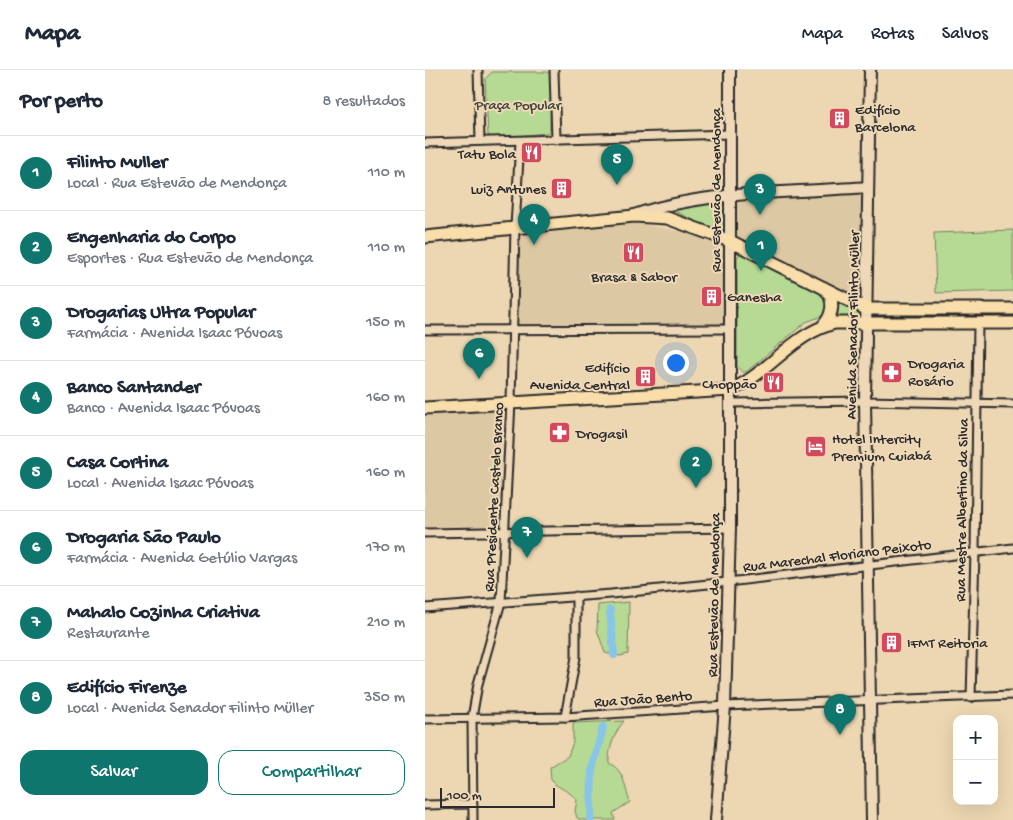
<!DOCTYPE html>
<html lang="pt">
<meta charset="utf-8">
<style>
:root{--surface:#fff;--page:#f2f2f3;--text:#1f2937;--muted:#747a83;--line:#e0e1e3;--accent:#0f766e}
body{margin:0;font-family:"Gochi Hand",sans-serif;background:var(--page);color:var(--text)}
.controls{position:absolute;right:15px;bottom:15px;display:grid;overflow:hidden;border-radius:10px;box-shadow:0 5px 20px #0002}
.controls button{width:45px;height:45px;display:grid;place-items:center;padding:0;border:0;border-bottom:1px solid var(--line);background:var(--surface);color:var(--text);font:25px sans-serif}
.scale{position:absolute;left:15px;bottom:12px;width:115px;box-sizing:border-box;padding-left:5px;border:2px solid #2b2b2b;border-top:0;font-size:14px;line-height:18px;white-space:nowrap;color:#2b2b2b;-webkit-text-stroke:4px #eed8b7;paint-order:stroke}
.you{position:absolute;left:250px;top:292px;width:18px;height:18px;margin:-12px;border:4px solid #fff;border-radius:50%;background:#1a73e8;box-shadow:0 0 0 8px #1a73e833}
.badge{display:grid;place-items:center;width:32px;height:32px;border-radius:50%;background:var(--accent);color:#fff;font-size:16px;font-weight:700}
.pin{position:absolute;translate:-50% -41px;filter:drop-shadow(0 1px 2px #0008)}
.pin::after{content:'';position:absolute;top:26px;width:18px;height:15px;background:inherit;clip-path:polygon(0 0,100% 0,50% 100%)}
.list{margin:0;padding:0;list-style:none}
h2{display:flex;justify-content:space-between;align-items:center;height:65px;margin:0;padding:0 20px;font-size:21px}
h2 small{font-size:16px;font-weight:400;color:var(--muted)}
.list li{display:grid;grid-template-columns:32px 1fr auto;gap:15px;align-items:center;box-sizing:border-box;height:75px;padding:0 20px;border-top:1px solid var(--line)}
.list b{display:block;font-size:19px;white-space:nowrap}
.list p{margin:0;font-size:16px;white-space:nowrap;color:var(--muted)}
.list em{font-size:16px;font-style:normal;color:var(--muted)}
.actions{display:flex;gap:10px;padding:15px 20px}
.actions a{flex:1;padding:11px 0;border:1px solid var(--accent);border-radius:15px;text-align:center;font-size:18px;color:var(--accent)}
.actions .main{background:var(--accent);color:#fff}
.map{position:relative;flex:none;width:588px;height:750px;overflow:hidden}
header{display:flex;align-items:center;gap:30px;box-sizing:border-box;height:70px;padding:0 25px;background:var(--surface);border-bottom:1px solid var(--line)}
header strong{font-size:24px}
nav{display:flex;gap:28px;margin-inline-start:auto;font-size:18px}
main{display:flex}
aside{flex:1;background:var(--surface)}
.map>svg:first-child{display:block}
.built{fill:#ddc8a4}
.green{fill:#b6da94;stroke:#708260}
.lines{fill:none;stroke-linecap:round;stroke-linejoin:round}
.canal{stroke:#87c6e8;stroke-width:8}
.street-casing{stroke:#2b2b2b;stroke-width:11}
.secondary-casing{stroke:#2b2b2b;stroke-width:14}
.primary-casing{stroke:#2b2b2b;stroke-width:15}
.street{stroke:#eed8b7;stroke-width:7}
.secondary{stroke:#eed8b7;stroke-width:10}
.primary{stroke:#f9deab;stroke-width:11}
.labels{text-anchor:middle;stroke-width:4;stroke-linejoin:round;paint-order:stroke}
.park-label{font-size:15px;fill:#40453b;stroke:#eed8b7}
.poi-label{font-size:15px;fill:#2b2b2b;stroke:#eed8b7;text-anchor:start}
.street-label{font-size:15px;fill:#2b2b2b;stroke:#eed8b7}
</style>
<header>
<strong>Mapa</strong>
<nav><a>Mapa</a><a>Rotas</a><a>Salvos</a></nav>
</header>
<main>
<aside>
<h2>Por perto<small>8 resultados</small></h2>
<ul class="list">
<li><span class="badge">1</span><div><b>Filinto Muller</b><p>Local · Rua Estevão de Mendonça</p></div><em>110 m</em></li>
<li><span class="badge">2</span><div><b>Engenharia do Corpo</b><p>Esportes · Rua Estevão de Mendonça</p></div><em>110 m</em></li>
<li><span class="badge">3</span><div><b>Drogarias Ultra Popular</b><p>Farmácia · Avenida Isaac Póvoas</p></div><em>150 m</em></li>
<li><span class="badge">4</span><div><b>Banco Santander</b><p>Banco · Avenida Isaac Póvoas</p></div><em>160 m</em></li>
<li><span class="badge">5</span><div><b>Casa Cortina</b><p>Local · Avenida Isaac Póvoas</p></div><em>160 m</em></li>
<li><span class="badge">6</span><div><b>Drogaria São Paulo</b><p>Farmácia · Avenida Getúlio Vargas</p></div><em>170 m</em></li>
<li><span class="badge">7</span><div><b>Mahalo Cozinha Criativa</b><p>Restaurante</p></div><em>210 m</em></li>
<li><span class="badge">8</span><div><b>Edifício Firenze</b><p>Local · Avenida Senador Filinto Müller</p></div><em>350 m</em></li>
</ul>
<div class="actions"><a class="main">Salvar</a><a>Compartilhar</a></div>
</aside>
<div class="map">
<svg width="588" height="750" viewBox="0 0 588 750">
<rect width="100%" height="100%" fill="#edd7b2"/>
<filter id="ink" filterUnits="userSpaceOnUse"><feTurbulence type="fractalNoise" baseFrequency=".02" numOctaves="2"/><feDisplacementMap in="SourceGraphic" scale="10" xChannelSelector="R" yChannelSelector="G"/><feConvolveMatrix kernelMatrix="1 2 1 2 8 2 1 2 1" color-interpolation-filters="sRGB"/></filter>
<g filter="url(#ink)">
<g class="built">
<path d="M439,121L436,229L311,167V132Z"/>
<path d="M182,154H217L266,164L293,176L301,189L303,257L90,258L95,164Z"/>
<path d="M74,341L77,461L0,463V342Z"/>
</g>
<g class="green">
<path d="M67,2H122L126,5L125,59L122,63L69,68L63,65L60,9Z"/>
<path d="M297,132L300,136V158L294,162L245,139Z"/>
<path d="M588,160V221L511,223L509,163Z"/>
<path d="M315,183L399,224L403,234L400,245L381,252L321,302H317L312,296V188Z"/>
<path d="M413,231L436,240V247H413Z"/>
<path d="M504,243L588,244V248L504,247Z"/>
<path d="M449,244H492L493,246L492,248H448Z"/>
<path d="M204,532L203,584L195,586L180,583L172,560L173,535Z"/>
<path d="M199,651C190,661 183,680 184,693C200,701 199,716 205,732L188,743L190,750H157L152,748L150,741L152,730C145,721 135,719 126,711L125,697L143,686L148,672V653Z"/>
</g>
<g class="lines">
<g class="canal">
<path d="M185,540L189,585"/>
<path d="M166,750L167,700L178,657"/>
</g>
<defs>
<g id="street">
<path d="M53,0L55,71"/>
<path d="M129,0L131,70"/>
<path d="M0,73L305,64"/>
<path d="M0,260L304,259"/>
<path d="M305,333L440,331L588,334"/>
<path d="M0,463L305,458"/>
<path d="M0,538L186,524L303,512L588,478"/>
<path d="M546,628L550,482L553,252"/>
<path d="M140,647L151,587V526"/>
<path d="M0,649L140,647L300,636L588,625"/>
<path d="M0,735L47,734"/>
<path d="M48,750L47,648L53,614L76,532L86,332L90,157L95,71"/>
</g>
<g id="secondary">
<path d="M445,0L440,331L447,750"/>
<path d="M209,145C281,120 368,123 443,117"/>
<path d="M291,750L300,636L305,458V0"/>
</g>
<g id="primary">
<path d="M0,167L209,146L242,148L305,171L441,239H588"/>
<path d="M398,256C408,245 411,229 399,218"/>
<path d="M0,338L306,320C344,303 368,263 410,253H588"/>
</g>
</defs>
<use href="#street" class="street-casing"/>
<use href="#secondary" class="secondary-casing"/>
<use href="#primary" class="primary-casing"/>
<use href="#street" class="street"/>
<use href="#secondary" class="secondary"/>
<use href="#primary" class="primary"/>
</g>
</g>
<defs>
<symbol id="building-square" viewBox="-11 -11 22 22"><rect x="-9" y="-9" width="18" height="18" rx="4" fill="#d1495b" stroke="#eed8b7"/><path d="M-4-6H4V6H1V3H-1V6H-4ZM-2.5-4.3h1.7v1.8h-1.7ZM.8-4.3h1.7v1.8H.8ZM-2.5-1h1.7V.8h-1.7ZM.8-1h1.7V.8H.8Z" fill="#fff"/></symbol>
<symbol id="restaurant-square" viewBox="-11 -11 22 22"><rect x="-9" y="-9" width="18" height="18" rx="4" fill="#d1495b" stroke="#eed8b7"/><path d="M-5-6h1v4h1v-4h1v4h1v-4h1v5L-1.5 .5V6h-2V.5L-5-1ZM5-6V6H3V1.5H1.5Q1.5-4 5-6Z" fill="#fff"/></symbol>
<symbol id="pharmacy-square" viewBox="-11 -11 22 22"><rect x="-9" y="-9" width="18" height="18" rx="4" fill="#d1495b" stroke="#eed8b7"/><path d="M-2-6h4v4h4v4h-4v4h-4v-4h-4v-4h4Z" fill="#fff"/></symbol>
<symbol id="hotel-square" viewBox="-11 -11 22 22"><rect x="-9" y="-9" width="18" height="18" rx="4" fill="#d1495b" stroke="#eed8b7"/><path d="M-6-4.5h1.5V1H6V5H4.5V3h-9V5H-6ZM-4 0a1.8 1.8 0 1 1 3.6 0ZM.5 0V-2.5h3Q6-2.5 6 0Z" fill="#fff"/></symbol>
</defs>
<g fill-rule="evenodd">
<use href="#building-square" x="402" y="36" width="25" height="25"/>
<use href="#restaurant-square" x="94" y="70" width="25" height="25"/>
<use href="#building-square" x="124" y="106" width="25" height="25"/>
<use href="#restaurant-square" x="196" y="170" width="25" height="25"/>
<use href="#building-square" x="274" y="214" width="25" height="25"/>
<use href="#pharmacy-square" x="454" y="290" width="25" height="25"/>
<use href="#building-square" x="208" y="294" width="25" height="25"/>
<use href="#restaurant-square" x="336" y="300" width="25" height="25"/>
<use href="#pharmacy-square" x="122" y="350" width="25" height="25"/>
<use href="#hotel-square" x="378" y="364" width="25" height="25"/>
<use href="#building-square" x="454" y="560" width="25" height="25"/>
</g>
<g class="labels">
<g class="park-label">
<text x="93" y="39">Praça Popular</text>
</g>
<g class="poi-label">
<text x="430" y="44">Edifício<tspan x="430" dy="17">Barcelona</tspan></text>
<text x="91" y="88" text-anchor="end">Tatu Bola</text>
<text x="121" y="123" text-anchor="end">Luiz Antunes</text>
<text x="209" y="211" text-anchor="middle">Brasa &amp; Sabor</text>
<text x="302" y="231">Ganesha</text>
<text x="483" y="298">Drogaria<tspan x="483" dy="17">Rosário</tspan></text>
<text x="205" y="302" text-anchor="end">Edifício<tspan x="205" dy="17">Avenida Central</tspan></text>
<text x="332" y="318" text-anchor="end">Choppão</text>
<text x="151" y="368">Drogasil</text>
<text x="407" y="373">Hotel Intercity<tspan x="407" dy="17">Premium Cuiabá</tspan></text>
<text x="482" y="577">IFMT Reitoria</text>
</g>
<g class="street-label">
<text transform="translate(290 120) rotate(-90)" y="5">Rua Estevão de Mendonça</text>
<text transform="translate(427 255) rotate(-89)" y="5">Avenida Senador Filinto Müller</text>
<text transform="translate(68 427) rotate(-87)" y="5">Rua Presidente Castelo Branco</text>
<text transform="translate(536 440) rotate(-89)" y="5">Rua Mestre Albertino da Silva</text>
<text transform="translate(412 485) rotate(-7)" y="5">Rua Marechal Floriano Peixoto</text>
<text transform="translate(288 525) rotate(-89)" y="5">Rua Estevão de Mendonça</text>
<text transform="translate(218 628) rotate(-4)" y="5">Rua João Bento</text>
</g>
</g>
</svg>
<div class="controls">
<button>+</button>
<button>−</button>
</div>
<div class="scale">100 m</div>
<div class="you"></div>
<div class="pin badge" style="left:336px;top:201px">1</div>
<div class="pin badge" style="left:271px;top:418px">2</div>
<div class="pin badge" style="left:335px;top:145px">3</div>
<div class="pin badge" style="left:109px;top:175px">4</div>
<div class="pin badge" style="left:192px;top:115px">5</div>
<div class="pin badge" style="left:54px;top:309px">6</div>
<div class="pin badge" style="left:102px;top:488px">7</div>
<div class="pin badge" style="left:415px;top:665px">8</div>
</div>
</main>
